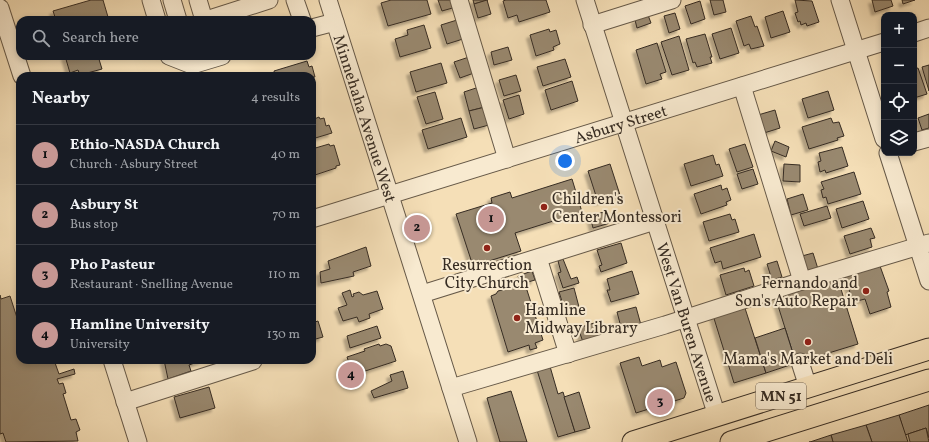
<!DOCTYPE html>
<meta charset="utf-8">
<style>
:root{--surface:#171b24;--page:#242831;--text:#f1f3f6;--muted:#9ea1a6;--line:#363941;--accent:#c59692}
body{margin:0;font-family:Vollkorn,serif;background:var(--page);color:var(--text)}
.controls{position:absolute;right:12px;top:12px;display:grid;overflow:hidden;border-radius:8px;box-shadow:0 2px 6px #0003}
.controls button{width:36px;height:36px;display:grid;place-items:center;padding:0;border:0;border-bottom:1px solid var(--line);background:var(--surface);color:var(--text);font:20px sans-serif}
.you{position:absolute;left:565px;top:161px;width:14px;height:14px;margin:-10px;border:3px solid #fff;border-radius:50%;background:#1a73e8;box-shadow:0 0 0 6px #1a73e833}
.badge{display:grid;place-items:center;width:26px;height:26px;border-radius:50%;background:var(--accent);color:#111;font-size:13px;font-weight:700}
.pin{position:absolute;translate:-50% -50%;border:2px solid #fff;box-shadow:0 1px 4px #0006}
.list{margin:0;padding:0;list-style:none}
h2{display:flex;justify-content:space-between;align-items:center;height:52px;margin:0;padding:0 16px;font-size:17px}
h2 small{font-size:13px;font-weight:400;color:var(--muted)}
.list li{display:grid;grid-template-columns:26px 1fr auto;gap:12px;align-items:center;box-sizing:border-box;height:60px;padding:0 16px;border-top:1px solid var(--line)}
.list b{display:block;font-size:15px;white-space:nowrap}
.list p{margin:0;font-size:13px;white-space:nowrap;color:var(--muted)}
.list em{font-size:13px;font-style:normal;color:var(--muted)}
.icon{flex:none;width:22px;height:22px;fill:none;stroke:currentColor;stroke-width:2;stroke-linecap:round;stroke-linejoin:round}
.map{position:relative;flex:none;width:929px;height:442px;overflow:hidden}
.search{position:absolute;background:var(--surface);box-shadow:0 2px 6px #0003;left:16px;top:16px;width:300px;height:44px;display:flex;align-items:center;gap:10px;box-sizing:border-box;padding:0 14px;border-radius:12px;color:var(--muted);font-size:15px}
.panel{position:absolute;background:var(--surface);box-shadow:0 2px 6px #0003;left:16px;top:72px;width:300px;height:292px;border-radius:12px}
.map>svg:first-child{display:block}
.building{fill:#998970;stroke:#362c23;filter:url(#shadow)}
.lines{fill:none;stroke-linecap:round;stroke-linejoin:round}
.minor-casing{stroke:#665948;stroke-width:19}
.major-casing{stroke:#362c23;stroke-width:23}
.minor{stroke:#f8ead0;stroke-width:17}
.major{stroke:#f5dfb7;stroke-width:21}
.poi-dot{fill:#8f2418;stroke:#f8ead0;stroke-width:1.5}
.labels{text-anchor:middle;stroke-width:4;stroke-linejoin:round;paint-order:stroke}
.shield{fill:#f8ead0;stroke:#706557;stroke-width:1}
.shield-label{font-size:15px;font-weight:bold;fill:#362c23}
.street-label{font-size:16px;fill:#362c23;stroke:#f8ead0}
.poi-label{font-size:16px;fill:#362c23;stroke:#f8ead0;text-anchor:start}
</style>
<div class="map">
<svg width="929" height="442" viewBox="0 0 929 442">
<defs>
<filter id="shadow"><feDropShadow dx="-3.5" dy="3.5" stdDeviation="1" flood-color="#0004"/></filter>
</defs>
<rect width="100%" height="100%" fill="#f5dfb7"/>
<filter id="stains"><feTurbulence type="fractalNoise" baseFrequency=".005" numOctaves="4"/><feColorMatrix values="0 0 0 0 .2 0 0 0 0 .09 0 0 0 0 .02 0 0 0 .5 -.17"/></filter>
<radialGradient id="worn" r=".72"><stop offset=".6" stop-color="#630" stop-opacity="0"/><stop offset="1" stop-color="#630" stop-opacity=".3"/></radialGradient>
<g class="building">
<path d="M91,0H103L108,17L98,20H56L53,11Z"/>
<path d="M391,0H427L431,14L388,26L381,3Z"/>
<path d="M438,0H454L456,7L442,11Z"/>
<path d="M473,0H488L474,4Z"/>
<path d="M487,0L491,14L478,18L474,4Z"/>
<path d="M506,0H546L550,12L519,22L517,15L508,18L503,1Z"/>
<path d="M710,0H723L726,12L714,15Z"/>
<path d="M795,0L812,1L819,22L807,26L806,23L801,25L800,21L798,22L795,13L798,12Z"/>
<path d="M872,0H891L893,6L875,12Z"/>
<path d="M902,0H915L903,4Z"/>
<path d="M700,1L705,19L691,24L685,6Z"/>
<path d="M783,11L790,32L771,38L765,17Z"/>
<path d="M675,13L680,29L669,33L664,16Z"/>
<path d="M648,15L651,23L637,28L635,20Z"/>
<path d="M751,16L755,27L757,26L764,46L751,49L749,44L744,46L736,21Z"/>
<path d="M457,20L463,39L447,44L441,25Z"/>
<path d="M424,25L431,48L400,57L395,39L408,35L407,30Z"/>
<path d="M731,28L739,53L720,59L712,34Z"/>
<path d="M549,29L550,32L556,30L560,44L553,47L554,50L536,56L530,35Z"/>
<path d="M705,34L712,57H710L712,63L697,67L695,62L693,63L686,39Z"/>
<path d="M679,36L689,70L672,75L661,42Z"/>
<path d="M657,43L666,72L660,74L662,79L646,84L636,50Z"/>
<path d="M508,47L512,60L494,65L491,52Z"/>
<path d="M65,56H98L102,69L80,75L78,70L70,73Z"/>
<path d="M469,57L474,73L460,78L454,62Z"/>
<path d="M565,59L571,77L543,86L537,67Z"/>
<path d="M307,61L309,67L312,66L315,77L275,76L274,71Z"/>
<path d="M441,63L447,83L416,92L410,72Z"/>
<path d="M929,65V91L922,67Z"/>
<path d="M918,68L927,94L914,98V69Z"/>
<path d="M516,75L521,91L504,96L499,80Z"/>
<path d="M572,81L578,101L551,110L545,90Z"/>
<path d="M479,87L485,107L469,111L464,92Z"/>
<path d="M828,91L834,110L808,118L802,99Z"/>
<path d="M435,92L443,119L426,124L417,97Z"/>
<path d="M519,95L524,114L509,119L503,100Z"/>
<path d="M485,107L489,125L474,129L469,111Z"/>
<path d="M775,110L780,128L764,133L758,115Z"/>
<path d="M929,114V128L922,130L918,118Z"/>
<path d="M319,117L320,119L324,118L326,126L329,125L332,133L312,139V120Z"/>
<path d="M461,118L467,137L428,149L422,130Z"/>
<path d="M831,118L833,123L839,122L844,136L837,138L838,140L809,149L802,127Z"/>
<path d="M775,141L789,147L786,157L771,151Z"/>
<path d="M329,144L330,146L334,145L340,165L336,166V168L312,176V149Z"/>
<path d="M745,144L753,167L737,172L729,149Z"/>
<path d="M842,147L848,166L826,173L825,170L820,172L818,162L821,161L819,153Z"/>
<path d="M713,155L716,165L719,164L723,176L691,186L684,164Z"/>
<path d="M610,164L620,195L598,202L588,171Z"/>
<path d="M784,164L800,165V182L783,181Z"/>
<path d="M753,169L758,184L742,189L737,174Z"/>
<path d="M854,172L861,194L828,204L826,197L823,198L821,190L824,189L821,182Z"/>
<path d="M572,179L582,212L515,233L521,251L473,266L456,214L492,203L491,198L510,192L512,198Z"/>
<path d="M721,185L722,190L727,188L731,200L726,202L727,205L701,214L694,194Z"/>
<path d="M803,194L808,210L791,215L787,199Z"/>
<path d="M863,201L869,219L842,228L836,209Z"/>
<path d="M827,206L831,218L804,226L800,214Z"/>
<path d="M607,211L610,223L593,228L590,216Z"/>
<path d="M730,214L732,220L735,219L739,232L709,241L703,222Z"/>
<path d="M871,228L875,238L870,239L872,247L850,254L844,236Z"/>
<path d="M754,234L761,257L723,269L721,261L715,263L710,248Z"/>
<path d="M621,243L627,263L601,272L599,266L602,265L597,250Z"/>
<path d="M366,247L371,266L353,272L354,276L321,283L320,272L330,269L328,261Z"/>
<path d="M813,253L818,269L807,273L802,256Z"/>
<path d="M563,259L571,279L577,277L579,283L563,288L558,273L561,272L558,261Z"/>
<path d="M777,261L782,277L772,280L767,264Z"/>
<path d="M880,266L889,291L887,292L891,307L870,314L865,299L853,302L845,277Z"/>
<path d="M744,268L745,272L749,270L754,286L726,295L720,275Z"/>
<path d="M532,271L535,280L521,284L518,276Z"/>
<path d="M632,271L639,294L611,302L607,290H610L607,279Z"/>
<path d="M836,273L858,344L796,363L774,293Z"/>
<path d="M525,284L543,340L535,343L537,348L530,350L529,345L508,352L491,296L496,294L498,291Z"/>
<path d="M574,288L579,307L565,311L559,292Z"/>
<path d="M350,290L352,297L354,296L353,294L359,292L363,295L377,291L383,309L369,314L370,318L359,322L357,317L343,321L338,308L347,305L342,293Z"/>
<path d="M0,295L1,299L10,296L20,327V360H54L59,374L74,369L75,374L57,379L59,384L63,383L66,393L63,394L71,420L76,419L80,430L76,432L78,441L6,442L3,433L0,434Z"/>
<path d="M743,302L766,373L734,383L712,312Z"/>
<path d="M636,307L641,325L622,331L617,312Z"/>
<path d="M318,321L323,337L312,340V323Z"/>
<path d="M594,323L598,337L583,342L578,328Z"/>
<path d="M377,326L381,338L350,348L347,336Z"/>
<path d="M785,328L796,363L766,373L755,338Z"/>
<path d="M379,344L380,346L386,344L391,346L396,361L353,375L347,357L365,351L364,349Z"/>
<path d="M639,357L642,366L660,360L662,367L676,362L686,393L684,398L636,413L620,363Z"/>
<path d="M164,360H203L189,365L191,371L168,379Z"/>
<path d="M549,363L558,394L563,392L575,432L558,437L536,367Z"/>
<path d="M403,371L408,388L374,398L371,391L392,381L390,375Z"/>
<path d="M209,387L215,408L180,418L174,397Z"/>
<path d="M511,391L527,442H500L491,412L487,398Z"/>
<path d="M579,392L590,428L575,432L564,397Z"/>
<path d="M929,405V438L926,428L905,435L899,415Z"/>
<path d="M899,415L908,442H872L866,425Z"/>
<path d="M866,425L872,442H833L831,435Z"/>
<path d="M926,428L929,442H910L908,434Z"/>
<path d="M831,435L833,442H809H810Z"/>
</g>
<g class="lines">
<defs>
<g id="minor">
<path d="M151,0L157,20"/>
<path d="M172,0L178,20"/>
<path d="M198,0L204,20"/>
<path d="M295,0L302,20"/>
<path id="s1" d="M328,0L468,442"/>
<path d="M459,0L507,159"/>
<path id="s2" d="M585,0L717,416"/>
<path d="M840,0L884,139"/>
<path d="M0,8L22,76"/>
<path d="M206,20L269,0"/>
<path d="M592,25L672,0"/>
<path d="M312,28L335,22"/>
<path d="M914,33L929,28"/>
<path d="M169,56L192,65L222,56"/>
<path d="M742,86L802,281"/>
<path d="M914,142L929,138"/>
<path d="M888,153L929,281"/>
<path id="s3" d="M312,219L884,42"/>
<path d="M538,258L568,354"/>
<path d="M422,294L655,221"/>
<path d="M112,360L138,442"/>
<path d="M800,362L808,387"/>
<path d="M451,388L665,325L802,281L929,243"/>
<path d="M125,402L253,361"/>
</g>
<g id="major">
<path d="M633,442L929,349"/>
<path d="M731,442L929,380"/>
</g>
</defs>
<use href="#minor" class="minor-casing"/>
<use href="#major" class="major-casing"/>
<use href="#minor" class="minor"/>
<use href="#major" class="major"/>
</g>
<g class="poi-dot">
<circle cx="544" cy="207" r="4"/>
<circle cx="487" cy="248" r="4"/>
<circle cx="866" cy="291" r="4"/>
<circle cx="517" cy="318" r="4"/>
<circle cx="808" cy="342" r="4"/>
</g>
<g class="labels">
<rect class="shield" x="756" y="383" width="50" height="26" rx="3"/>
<g class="shield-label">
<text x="781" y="401">MN 51</text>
</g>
<g class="street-label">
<text dy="6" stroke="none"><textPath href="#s1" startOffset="124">Minnehaha Avenue West</textPath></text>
<text dy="6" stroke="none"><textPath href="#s3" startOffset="323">Asbury Street</textPath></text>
<text dy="6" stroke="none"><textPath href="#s2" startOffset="338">West Van Buren Avenue</textPath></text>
</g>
<g class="poi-label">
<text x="552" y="204">Children's<tspan x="552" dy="18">Center Montessori</tspan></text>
<text x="487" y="270" text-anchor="middle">Resurrection<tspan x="487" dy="18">City Church</tspan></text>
<text x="858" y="288" text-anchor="end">Fernando and<tspan x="858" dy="18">Son's Auto Repair</tspan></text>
<text x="525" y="315">Hamline<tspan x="525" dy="18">Midway Library</tspan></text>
<text x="808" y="364" text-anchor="middle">Mama's Market and Deli</text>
</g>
</g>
<rect width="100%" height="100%" filter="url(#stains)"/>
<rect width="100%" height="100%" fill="url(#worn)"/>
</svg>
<div class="controls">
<button>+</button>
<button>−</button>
<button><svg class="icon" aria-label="locate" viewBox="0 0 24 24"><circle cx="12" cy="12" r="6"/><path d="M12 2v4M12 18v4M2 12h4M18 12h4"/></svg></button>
<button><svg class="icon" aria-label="layers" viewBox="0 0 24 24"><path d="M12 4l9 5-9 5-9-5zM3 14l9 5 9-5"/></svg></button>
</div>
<div class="you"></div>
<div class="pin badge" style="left:491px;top:219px">1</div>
<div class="pin badge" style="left:417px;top:228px">2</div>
<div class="pin badge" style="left:660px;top:402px">3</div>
<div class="pin badge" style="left:351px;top:375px">4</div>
<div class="search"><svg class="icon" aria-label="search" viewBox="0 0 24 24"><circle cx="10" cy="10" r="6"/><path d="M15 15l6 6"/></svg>Search here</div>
<section class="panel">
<h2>Nearby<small>4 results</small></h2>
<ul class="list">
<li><span class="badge">1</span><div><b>Ethio-NASDA Church</b><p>Church · Asbury Street</p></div><em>40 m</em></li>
<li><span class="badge">2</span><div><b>Asbury St</b><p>Bus stop</p></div><em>70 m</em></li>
<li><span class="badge">3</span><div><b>Pho Pasteur</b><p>Restaurant · Snelling Avenue</p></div><em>110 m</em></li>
<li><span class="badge">4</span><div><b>Hamline University</b><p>University</p></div><em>130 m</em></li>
</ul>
</section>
</div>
